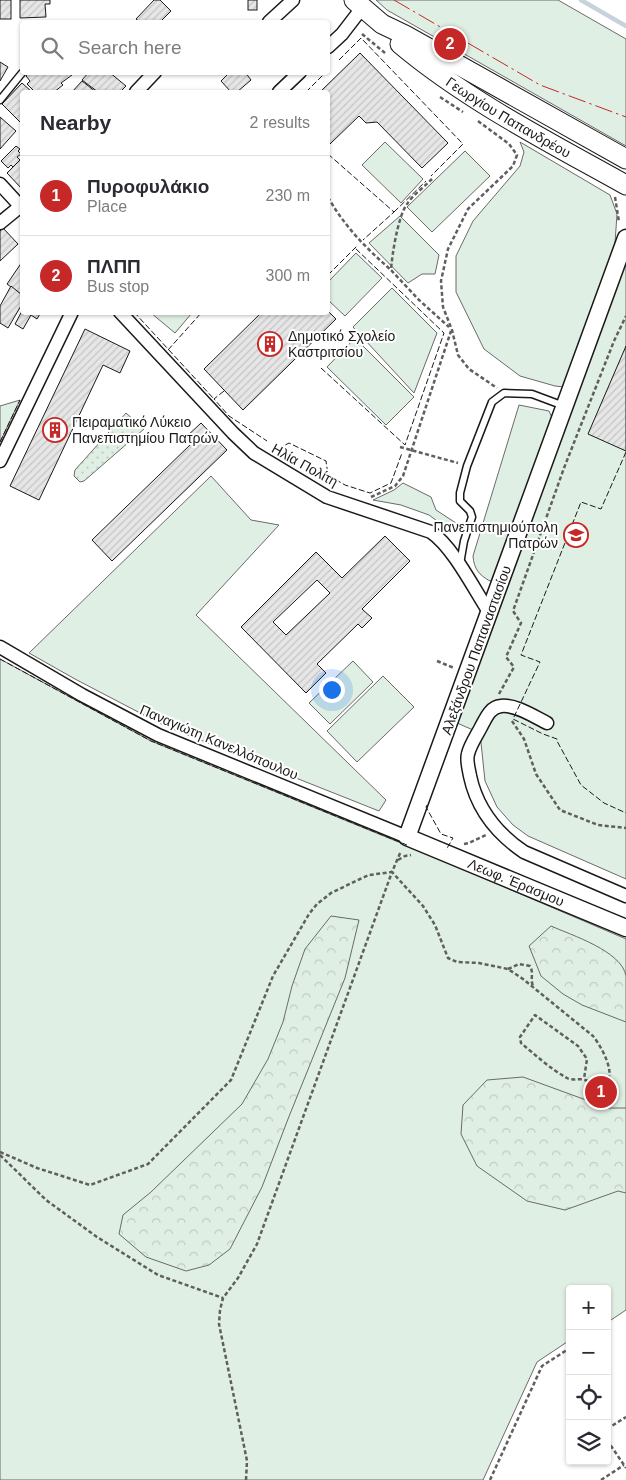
<!DOCTYPE html>
<meta charset="utf-8">
<style>
:root{--surface:#fff;--page:#f7f7f7;--text:#2b2b33;--muted:#7c7c81;--line:#e1e1e2;--accent:#c62828}
body{margin:0;font-family:Helvetica,sans-serif;background:var(--page);color:var(--text)}
.controls{position:absolute;right:15px;bottom:15px;display:grid;overflow:hidden;border-radius:5px;box-shadow:0 1px 4px #0004}
.controls button{width:45px;height:45px;display:grid;place-items:center;padding:0;border:0;border-bottom:1px solid var(--line);background:var(--surface);color:var(--text);font:25px sans-serif}
.you{position:absolute;left:331px;top:689px;width:18px;height:18px;margin:-12px;border:4px solid #fff;border-radius:50%;background:#1a73e8;box-shadow:0 0 0 8px #1a73e833}
.badge{display:grid;place-items:center;width:32px;height:32px;border-radius:50%;background:var(--accent);color:#fff;font-size:16px;font-weight:700}
.pin{position:absolute;translate:-50% -50%;border:2px solid #fff;box-shadow:0 1px 5px #0006}
.list{margin:0;padding:0;list-style:none}
h2{display:flex;justify-content:space-between;align-items:center;height:65px;margin:0;padding:0 20px;font-size:21px}
h2 small{font-size:16px;font-weight:400;color:var(--muted)}
.list li{display:grid;grid-template-columns:32px 1fr auto;gap:15px;align-items:center;box-sizing:border-box;height:80px;padding:0 20px;border-top:1px solid var(--line)}
.list b{display:block;font-size:19px;white-space:nowrap}
.list p{margin:0;font-size:16px;white-space:nowrap;color:var(--muted)}
.list em{font-size:16px;font-style:normal;color:var(--muted)}
.icon{flex:none;width:28px;height:28px;fill:none;stroke:currentColor;stroke-width:2;stroke-linecap:round;stroke-linejoin:round}
.map{position:relative;flex:none;width:626px;height:1480px;overflow:hidden}
.search{position:absolute;background:var(--surface);box-shadow:0 1px 4px #0004;left:20px;top:20px;width:310px;height:55px;display:flex;align-items:center;gap:12px;box-sizing:border-box;padding:0 18px;border-radius:5px;color:var(--muted);font-size:19px}
.panel{position:absolute;background:var(--surface);box-shadow:0 1px 4px #0004;left:20px;top:90px;width:310px;height:225px;border-radius:5px}
.map>svg:first-child{display:block}
.grass{fill:#e0efe3;stroke:#6a6a6a}
.forest{fill:url(#forest-crowns);stroke:#6a6a6a}
.garden{fill:url(#garden-dots);stroke:#6a6a6a}
.lines{fill:none;stroke-linecap:round;stroke-linejoin:round}
.stream{stroke:#c6d2dc;stroke-width:4.5}
.building{fill:url(#building-hatch);stroke:#1a1a1a;fill-rule:evenodd}
.service-casing{stroke:#1a1a1a;stroke-width:9}
.minor-casing{stroke:#1a1a1a;stroke-width:15}
.tertiary-casing{stroke:#1a1a1a;stroke-width:19}
.secondary-casing{stroke:#1a1a1a;stroke-width:21}
.path{stroke:#5f5f5f;stroke-width:2.5;stroke-dasharray:4 2.5;stroke-linecap:butt}
.service{stroke:#fff;stroke-width:6}
.minor{stroke:#fff;stroke-width:12}
.tertiary{stroke:#fff;stroke-width:16}
.secondary{stroke:#fff;stroke-width:19}
.fence{stroke:#1a1a1a;stroke-width:1;stroke-dasharray:6 2.5;stroke-linecap:butt}
.power{stroke:#c62828;stroke-width:1;stroke-dasharray:18 4 2.5 4;stroke-linecap:butt}
.labels{text-anchor:middle;stroke-width:4;stroke-linejoin:round;paint-order:stroke}
.street-label{font-size:14px;fill:#1a1a1a;stroke:#fff}
.poi-label{font-size:14px;fill:#1a1a1a;stroke:#fff;text-anchor:start}
</style>
<div class="map">
<svg width="626" height="1480" viewBox="0 0 626 1480">
<defs>
<pattern id="forest-crowns" width="20" height="18" patternUnits="userSpaceOnUse" patternTransform="scale(1.25)"><rect width="20" height="18" fill="#e0efe3"/><path d="M2 6a3 3 0 1 1 6 0M12 15a3 3 0 1 1 6 0" fill="none" stroke="#c0ccc2"/></pattern>
<pattern id="garden-dots" width="8" height="8" patternUnits="userSpaceOnUse" patternTransform="scale(1.25)"><rect width="8" height="8" fill="#e0efe3"/><path d="M2 2h.1M6 6h.1" fill="none" stroke="#c0ccc2" stroke-width="1.8" stroke-linecap="round"/></pattern>
<pattern id="building-hatch" width="6" height="6" patternUnits="userSpaceOnUse" patternTransform="scale(1.25)"><rect width="6" height="6" fill="#e6e6e6"/><path d="M-1 1l2-2M0 6l6-6M5 7l2-2" fill="none" stroke="#c5c5c5"/></pattern>
</defs>
<rect width="100%" height="100%" fill="#fff"/>
<g class="grass">
<path d="M376,0H558L626,39V146L387,10Z"/>
<path d="M385,142L423,179L401,203L362,165Z"/>
<path d="M520,142L610,195L617,214L615,243L564,387L555,386L520,376L484,349L456,292V256L473,221L520,166L524,152Z"/>
<path d="M465,151L490,176L432,232L407,207Z"/>
<path d="M400,216L439,255L435,274H422L408,283L369,243Z"/>
<path d="M356,253L382,278L345,316L328,300V282Z"/>
<path d="M626,260V879L528,836L513,825L497,807L485,781L480,733L457,723Z"/>
<path d="M392,288L437,333L414,393L353,327Z"/>
<path d="M151,313H192L175,333Z"/>
<path d="M355,338L414,397L386,425L327,367Z"/>
<path d="M20,400L0,442V406Z"/>
<path d="M519,405L549,411L553,420L496,577L490,581C479,575 474,569 473,556Z"/>
<path d="M211,476L251,520L279,525L196,615L386,800L379,811L165,726L75,679L29,653Z"/>
<path d="M403,483L431,497L436,510L459,525L453,533L429,515L401,505L373,500L394,490Z"/>
<path d="M0,659L151,741L413,848L626,939V1310L611,1320L607,1316V1289H570V1340L537,1362L483,1480H0Z"/>
<path d="M353,661L373,682L330,724L309,703Z"/>
<path d="M383,676L414,707L357,762L327,731Z"/>
</g>
<g class="forest">
<path d="M331,916L359,920L345,978L288,1119L262,1187L230,1249L209,1265L186,1271L146,1257L119,1234L123,1215L151,1192L242,1104L268,1059L283,1022L292,986L305,949Z"/>
<path d="M551,926C571,935 622,951 626,976C626,990 626,1007 626,1022L582,1005L563,994L541,976L529,946Z"/>
<path d="M523,1077L608,1108H626V1193L618,1191L565,1210L527,1201L477,1166L461,1134L463,1105L487,1080Z"/>
</g>
<path class="garden" d="M126,413L144,429L84,481L80,482L74,476L75,470Z"/>
<g class="lines">
<path class="stream" d="M581,0L626,26"/>
</g>
<g class="building">
<rect x="0" y="0" width="11" height="19"/>
<path d="M20,0H50V4H45L46,17L20,18Z"/>
<path d="M154,0H160L171,11L160,22H140L136,19Z"/>
<rect x="248" y="0" width="9" height="10"/>
<path d="M360,53L448,143L422,168L377,122L366,123L359,116L330,144L328,142V92H320Z"/>
<path d="M0,62L8,67L0,81Z"/>
<path d="M30,72H71L72,75L61,83L63,85L54,92H35L27,84L30,81L26,76Z"/>
<path d="M89,72H109L126,86L120,92H98L82,80Z"/>
<path d="M230,72H245L251,80L237,92H231L221,81Z"/>
<path d="M82,81L96,92H72Z"/>
<path d="M22,83L32,92H22V124L2,104Z"/>
<path d="M0,117L16,131L0,149Z"/>
<path d="M16,146L20,149L18,151L21,154L17,157L20,160L13,167L11,165L8,168L1,161Z"/>
<path d="M22,158V189L7,173Z"/>
<path d="M3,228L18,244L0,261V231Z"/>
<path d="M22,262V295L7,284Z"/>
<path d="M11,286L22,295V304L8,328L0,323V306Z"/>
<path d="M22,311V312H41L37,319L31,315L23,329L15,324Z"/>
<path d="M328,311L336,319L243,410L204,369L262,312H328Z"/>
<path d="M85,329L130,351L120,373L103,365L39,500L10,486Z"/>
<path d="M626,346V451L588,434Z"/>
<path d="M201,423L227,450L112,561L92,540L191,444L185,438Z"/>
<path d="M385,536L410,561L362,609L372,618L362,628L358,624L317,664L326,673L306,693L241,627L316,552L342,578ZM317,580L330,593L286,635L273,622Z"/>
</g>
<g class="lines">
<defs>
<g id="service">
<path d="M0,100L22,73"/>
<path d="M460,564L464,541L472,517L470,511L460,501V493L467,466L492,402L504,393L532,394L564,406"/>
</g>
<g id="minor">
<path d="M269,22L293,0"/>
<path d="M328,47L342,34L362,8"/>
<path d="M136,92L155,72"/>
<path d="M279,92L300,72"/>
<path d="M0,184L22,208"/>
<path d="M0,223L22,205"/>
<path d="M120,312L233,433L254,453L327,497L431,532C453,547 474,589 489,612"/>
<path d="M0,461L72,312"/>
<path d="M0,647L82,695L158,735L407,837"/>
<path d="M547,723C535,717 515,704 501,706C490,707 486,718 481,727C477,735 470,745 468,754C466,760 469,770 470,776C477,809 496,833 524,852L626,896"/>
</g>
<g id="tertiary">
<path id="s1" d="M626,238L407,837L626,928"/>
</g>
<g id="secondary">
<path d="M354,0L382,24L405,35L626,159"/>
<path id="s2" d="M400,44C468,101 549,142 626,185"/>
</g>
</defs>
<use href="#service" class="service-casing"/>
<use href="#minor" class="minor-casing"/>
<use href="#tertiary" class="tertiary-casing"/>
<use href="#secondary" class="secondary-casing"/>
<g class="path">
<path d="M362,34L385,53"/>
<path d="M440,97L463,112"/>
<path d="M478,121L509,144L517,155L513,166L468,209L448,249L441,281L443,307L452,330L458,355L469,369L497,388"/>
<path d="M432,179C424,187 413,195 407,204C398,216 392,255 391,270L419,300L449,327"/>
<path d="M328,197C344,226 366,248 391,270"/>
<path d="M615,197L619,222"/>
<path d="M400,447L458,463"/>
<path d="M371,497L395,486L403,476L451,331"/>
<path d="M437,661L454,668"/>
<path d="M499,694L514,667L506,657L521,623L513,611L564,468L614,341L626,316"/>
<path d="M512,721L524,739L536,774L560,810L598,825L626,828"/>
<path d="M464,844L469,843L486,835"/>
<path d="M398,860L405,856L411,855"/>
<path d="M508,969L519,964L530,966C534,973 530,979 533,986"/>
<path d="M0,1152L37,1168L90,1185L148,1164L231,1080L273,976L309,914L317,904L331,893L360,879L369,875L392,872L401,851"/>
<path d="M0,1155L46,1200L97,1237L158,1275L223,1298"/>
<path d="M607,1429L626,1417"/>
<path d="M607,1440L626,1468"/>
<path d="M246,1480L247,1461L244,1446L219,1324L220,1310L223,1298L238,1278L257,1244L392,872L423,906L435,925L448,958L457,962L479,963L508,969L523,979L593,1036C606,1052 626,1096 585,1080C580,1078 572,1081 567,1078C552,1070 534,1054 521,1043L520,1037L535,1015L578,1046L587,1059L584,1079"/>
<path d="M490,1480L542,1366L570,1348"/>
<path d="M601,1480L624,1465"/>
</g>
<use href="#service" class="service"/>
<use href="#minor" class="minor"/>
<use href="#tertiary" class="tertiary"/>
<use href="#secondary" class="secondary"/>
<g class="fence">
<path d="M339,60L361,38L463,144L431,176"/>
<path d="M306,92L326,72"/>
<path d="M328,154L394,212L363,240"/>
<path d="M394,212L426,181"/>
<path d="M328,275L358,245"/>
<path d="M134,312L214,399"/>
<path d="M168,350L202,312"/>
<path d="M321,368L405,445L444,333L355,248"/>
<path d="M224,391L214,399L229,416L267,441"/>
<path d="M0,442L20,400"/>
<path d="M278,449L289,443L326,461L328,475L345,485L370,493L391,483L402,453"/>
<path d="M626,452L601,509L581,502L521,655L540,662L513,719L543,734L557,739V741L581,785L604,803L626,813"/>
<path d="M0,659L151,741L407,845"/>
<path d="M427,805L426,807L441,834L453,838L446,850"/>
</g>
<path class="power" d="M394,0L540,85L626,117"/>
</g>
<defs>
<symbol id="building-ring" viewBox="-11 -11 22 22"><circle r="9.5" fill="#fff" stroke="#c62828" stroke-width="1.5"/><path d="M-4-6H4V6H1V3H-1V6H-4ZM-2.5-4.3h1.7v1.8h-1.7ZM.8-4.3h1.7v1.8H.8ZM-2.5-1h1.7V.8h-1.7ZM.8-1h1.7V.8H.8Z" fill="#c62828"/></symbol>
<symbol id="university-ring" viewBox="-11 -11 22 22"><circle r="9.5" fill="#fff" stroke="#c62828" stroke-width="1.5"/><path d="M0-5L7-2L0 1L-7-2ZM-4 1L0 2.5L4 1V4Q0 6-4 4Z" fill="#c62828"/></symbol>
</defs>
<g fill-rule="evenodd">
<use href="#building-ring" x="256" y="330" width="28" height="28"/>
<use href="#building-ring" x="41" y="416" width="28" height="28"/>
<use href="#university-ring" x="562" y="521" width="28" height="28"/>
</g>
<g class="labels">
<g class="street-label">
<text dy="5" stroke="none"><textPath href="#s2" startOffset="131">Γεωργίου Παπανδρέου</textPath></text>
<text transform="translate(305 465) rotate(29)" y="5">Ηλία Πολίτη</text>
<text transform="translate(476 650) rotate(-70)" y="5">Αλεξάνδρου Παπαναστασίου</text>
<text transform="translate(219 742) rotate(23)" y="5">Παναγιώτη Κανελλόπουλου</text>
<text dy="5" stroke="none"><textPath href="#s1" startOffset="756">Λεωφ. Έρασμου</textPath></text>
</g>
<g class="poi-label">
<text x="288" y="341">Δημοτικό Σχολείο<tspan x="288" dy="16">Καστριτσίου</tspan></text>
<text x="72" y="427">Πειραματικό Λύκειο<tspan x="72" dy="16">Πανεπιστημίου Πατρών</tspan></text>
<text x="558" y="532" text-anchor="end">Πανεπιστημιούπολη<tspan x="558" dy="16">Πατρών</tspan></text>
</g>
</g>
</svg>
<div class="controls">
<button>+</button>
<button>−</button>
<button><svg class="icon" aria-label="locate" viewBox="0 0 24 24"><circle cx="12" cy="12" r="6"/><path d="M12 2v4M12 18v4M2 12h4M18 12h4"/></svg></button>
<button><svg class="icon" aria-label="layers" viewBox="0 0 24 24"><path d="M12 4l9 5-9 5-9-5zM3 14l9 5 9-5"/></svg></button>
</div>
<div class="you"></div>
<div class="pin badge" style="left:601px;top:1092px">1</div>
<div class="pin badge" style="left:450px;top:44px">2</div>
<div class="search"><svg class="icon" aria-label="search" viewBox="0 0 24 24"><circle cx="10" cy="10" r="6"/><path d="M15 15l6 6"/></svg>Search here</div>
<section class="panel">
<h2>Nearby<small>2 results</small></h2>
<ul class="list">
<li><span class="badge">1</span><div><b>Πυροφυλάκιο</b><p>Place</p></div><em>230 m</em></li>
<li><span class="badge">2</span><div><b>ΠΛΠΠ</b><p>Bus stop</p></div><em>300 m</em></li>
</ul>
</section>
</div>
